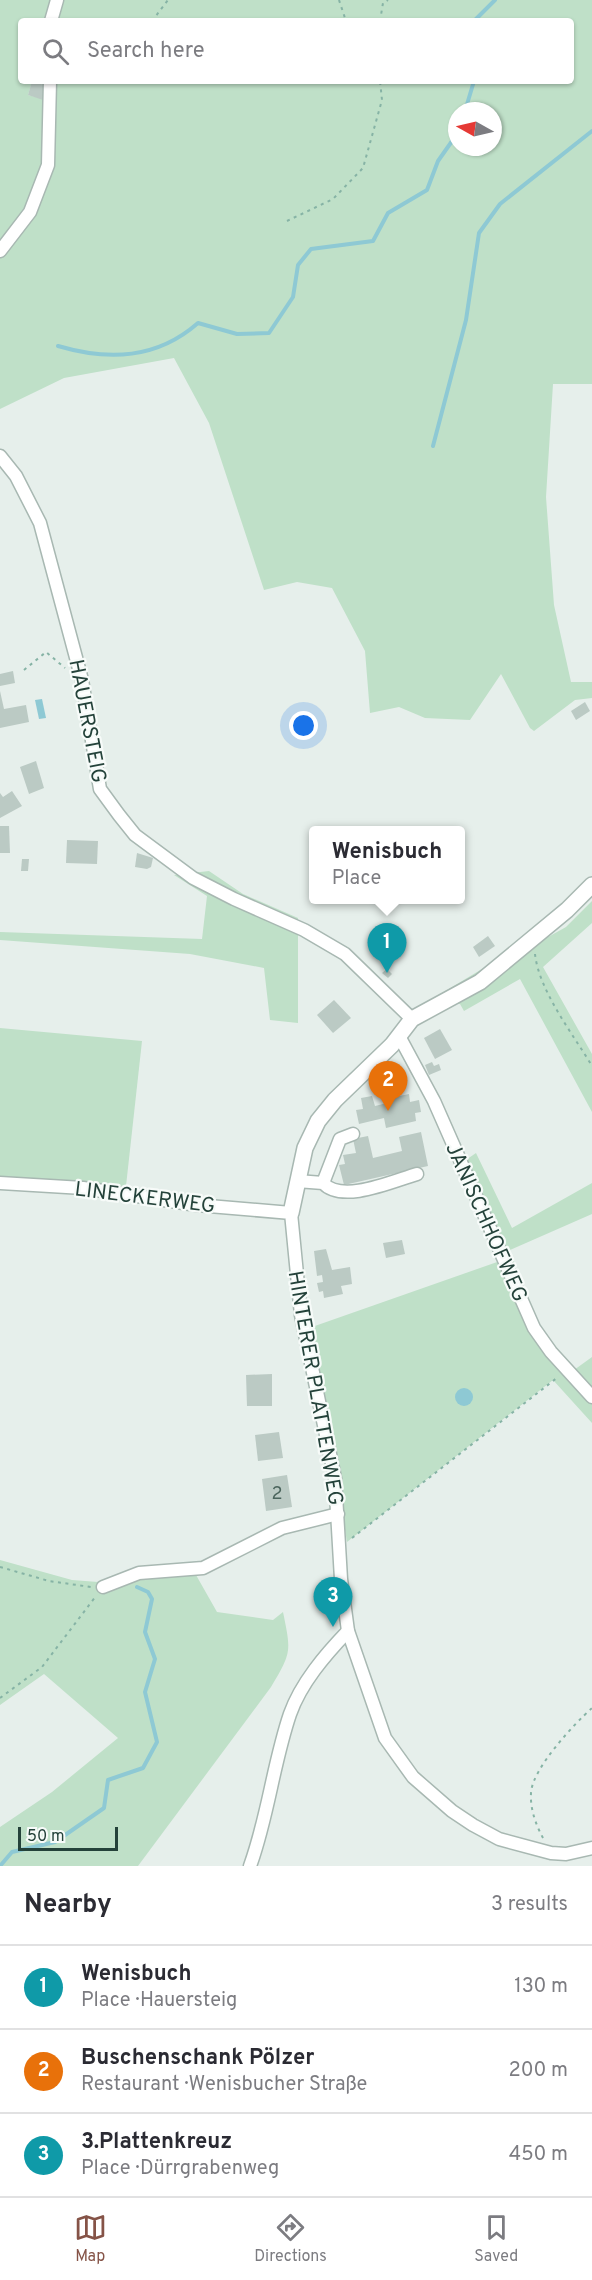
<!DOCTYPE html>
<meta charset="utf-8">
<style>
:root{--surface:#fff;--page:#f7f7f7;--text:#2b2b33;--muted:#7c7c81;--line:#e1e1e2;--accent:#855347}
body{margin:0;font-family:Overpass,sans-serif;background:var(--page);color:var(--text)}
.compass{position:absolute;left:448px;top:102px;width:54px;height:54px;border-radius:50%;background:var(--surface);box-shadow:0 2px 4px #0004;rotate:278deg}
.scale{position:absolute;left:18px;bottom:15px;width:100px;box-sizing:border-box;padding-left:6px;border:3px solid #24423a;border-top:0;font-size:16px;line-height:21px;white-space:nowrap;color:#24423a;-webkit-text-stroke:4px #f7fbf9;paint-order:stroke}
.you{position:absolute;left:304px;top:726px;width:21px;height:21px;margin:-15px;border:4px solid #fff;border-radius:50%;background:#1a73e8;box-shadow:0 0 0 9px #1a73e833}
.badge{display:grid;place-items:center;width:39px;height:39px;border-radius:50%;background:var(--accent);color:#fff;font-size:20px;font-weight:700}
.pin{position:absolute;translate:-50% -50px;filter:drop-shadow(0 2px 3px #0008)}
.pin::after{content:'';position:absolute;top:32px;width:21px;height:18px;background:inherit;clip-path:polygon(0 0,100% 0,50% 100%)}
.popup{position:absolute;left:309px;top:826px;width:156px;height:78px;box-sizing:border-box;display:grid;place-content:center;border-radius:6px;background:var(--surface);filter:drop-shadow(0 2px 4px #0005);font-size:20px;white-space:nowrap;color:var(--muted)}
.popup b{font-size:22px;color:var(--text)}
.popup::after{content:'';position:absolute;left:50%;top:100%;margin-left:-12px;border:12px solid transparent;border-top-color:var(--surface)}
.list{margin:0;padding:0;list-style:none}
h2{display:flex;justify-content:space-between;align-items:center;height:78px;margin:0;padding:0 24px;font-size:26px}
h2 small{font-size:20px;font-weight:400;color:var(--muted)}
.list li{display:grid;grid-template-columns:39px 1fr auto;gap:18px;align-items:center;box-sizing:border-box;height:84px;padding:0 24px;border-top:2px solid var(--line)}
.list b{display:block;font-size:22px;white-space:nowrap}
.list p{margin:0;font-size:20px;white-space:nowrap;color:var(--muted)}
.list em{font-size:20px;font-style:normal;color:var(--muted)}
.icon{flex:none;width:33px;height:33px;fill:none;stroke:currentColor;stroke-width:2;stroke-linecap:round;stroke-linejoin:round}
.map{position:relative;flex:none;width:592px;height:1866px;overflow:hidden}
.search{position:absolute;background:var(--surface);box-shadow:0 2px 4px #0004;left:18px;right:18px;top:18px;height:66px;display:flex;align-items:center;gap:15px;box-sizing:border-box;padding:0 21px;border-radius:6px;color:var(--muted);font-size:22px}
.sheet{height:330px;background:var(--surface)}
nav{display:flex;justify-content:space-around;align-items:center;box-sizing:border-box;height:84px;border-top:2px solid var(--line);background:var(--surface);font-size:16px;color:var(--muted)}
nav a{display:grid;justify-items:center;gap:3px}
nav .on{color:var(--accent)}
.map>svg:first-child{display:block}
.green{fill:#bfe0c8;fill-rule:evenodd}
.water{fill:#8ec9d4}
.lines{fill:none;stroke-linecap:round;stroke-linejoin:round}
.stream{stroke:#8ec9d4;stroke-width:4}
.building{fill:#bbcac4}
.minor-casing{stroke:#a8b8b2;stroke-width:15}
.tertiary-casing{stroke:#a8b8b2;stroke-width:18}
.path{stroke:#86b3a5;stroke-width:2;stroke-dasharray:3 4.5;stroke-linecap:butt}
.minor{stroke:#fff;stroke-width:12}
.tertiary{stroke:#fff;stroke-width:15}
.labels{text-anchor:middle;stroke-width:4.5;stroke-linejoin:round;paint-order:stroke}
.number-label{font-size:18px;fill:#4a645c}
.street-label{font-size:21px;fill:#24423a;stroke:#f7fbf9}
</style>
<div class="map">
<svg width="592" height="1866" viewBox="0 0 592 1866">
<rect width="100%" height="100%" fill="#e6efeb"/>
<g class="green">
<path d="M0,0H592V384H553L546,497L554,605L571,682H592V698L575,700L534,731L530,728L501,674L470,720L425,718L399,707L370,713L365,651L332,588L297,582L264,590L209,423L174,358L64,378L0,409ZM21,21H571V81H21ZM32,82L47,86L43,99L28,95ZM457,111H493V147H457Z"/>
<path d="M209,871L243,894L298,918V1023L270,1020L264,968L190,954L0,940V932L202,939L207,896L174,875Z"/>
<path d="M592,901V923L543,967L592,1054V1112L520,979L464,1011L460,1004L427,1002L487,966L524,937L532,946L566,927Z"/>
<path d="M0,1028L142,1041L125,1195L0,1189Z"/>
<path d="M476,1153L512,1228L592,1183V1214L510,1250L536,1326L574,1370L592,1357V1423L553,1380L347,1542L312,1327L500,1261L460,1164Z"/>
<path d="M0,1560L72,1580L124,1584L148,1577L196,1575L217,1612L273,1620L283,1612C291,1651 292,1652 271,1687L138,1866H0V1827L52,1792L118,1738L44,1674L0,1705Z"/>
</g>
<g class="water">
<path d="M42,699L46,718L39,719L35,700Z"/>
<circle cx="464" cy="1397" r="9"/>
</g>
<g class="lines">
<g class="stream">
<path d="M474,21L495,0"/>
<path d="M465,111L474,81"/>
<path d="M58,346C109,361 157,359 198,323L237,334L269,333L293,297L298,265L311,249L373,241L388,213L427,190L438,161L457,134"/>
<path d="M433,446L466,320L479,233L500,204L592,131"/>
<path d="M0,1866L12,1852L55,1842L104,1808L108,1780L143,1768L157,1742L145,1692L155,1659L145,1632L152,1599L148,1592L137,1587"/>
</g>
</g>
<g class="building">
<path d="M32,81L47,86L43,100L28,95Z"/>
<path d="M13,671L15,683L0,686V674Z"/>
<path d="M0,691L4,709L26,705L29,722L0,728Z"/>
<path d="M585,702L590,711L576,720L571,711Z"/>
<path d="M36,761L44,788L29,794L20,767Z"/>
<path d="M12,791L22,806L0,818V793L3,797Z"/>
<path d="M0,826H9L10,853H0Z"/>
<path d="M67,840L98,841L97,864L66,863Z"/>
<path d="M137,853L153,858L151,867L147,869L135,867Z"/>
<path d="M22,859H29L28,871H21Z"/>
<path d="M488,936L495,946L479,957L473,947Z"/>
<path d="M387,969L392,974L388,978L382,973Z"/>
<path d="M334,1000L351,1018L333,1033L317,1015Z"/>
<path d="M440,1029L452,1050L435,1059L424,1038Z"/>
<path d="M432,1062L434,1066L439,1064L441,1070L429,1075L425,1065Z"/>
<path d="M409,1094L410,1102L419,1100L421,1112L415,1113L416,1121L386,1128L384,1118L359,1124L356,1110L363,1109L361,1098L372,1096L375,1106L387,1103L385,1099Z"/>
<path d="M421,1132L428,1166L344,1185L339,1165L345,1164L343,1155L356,1153L353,1139L368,1136L373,1158L402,1151L399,1137Z"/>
<path d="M402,1240L405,1254L386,1258L383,1243Z"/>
<path d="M326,1249L332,1270L350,1267L352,1284L341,1286L343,1294L324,1298L323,1291L319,1292L317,1283L323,1282L322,1275L317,1276L314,1251Z"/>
<path d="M272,1374V1406H247L246,1375Z"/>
<path d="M279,1432L283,1458L258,1461L255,1435Z"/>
<path d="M287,1475L292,1507L266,1511L262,1479Z"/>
</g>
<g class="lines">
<defs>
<g id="minor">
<path d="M51,21L57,0"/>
<path d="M0,251L30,212L48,165L50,81"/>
<path d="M0,456L16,476L40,523L82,680L100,789L119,815L135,835L193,878L234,899L304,930L345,954L412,1019"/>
<path d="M399,1036L434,1101L534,1328L551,1352L592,1397"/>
<path d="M297,1181L323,1183C342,1204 393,1181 417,1174"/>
<path d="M0,1183L83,1188L197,1205L291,1213L301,1315L335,1478L341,1579L348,1631L385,1738L413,1777L452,1811L473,1825L499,1839L551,1853L566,1854L592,1848"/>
<path d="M323,1183L340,1139L353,1134"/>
<path d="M103,1587L139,1573L203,1568L282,1528L338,1514"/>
<path d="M250,1866C268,1817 273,1764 290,1714C301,1683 325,1655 348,1631"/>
</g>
<path id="tertiary" d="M291,1213L305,1148L318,1121L335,1100L392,1045L412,1019L480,982L567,910L592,885"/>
</defs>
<use href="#minor" class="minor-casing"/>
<use href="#tertiary" class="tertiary-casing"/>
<g class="path">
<path d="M339,0L346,21"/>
<path d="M152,21L168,0"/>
<path d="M380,21L383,3L388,0"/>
<path d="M287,221L333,199L363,168L382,100L380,81"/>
<path d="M24,670L46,652L65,668"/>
<path d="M535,954C539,991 573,1034 592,1066"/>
<path d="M352,1538L558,1377"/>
<path d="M0,1567L49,1581L91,1587"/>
<path d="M0,1698L42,1667L96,1596"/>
<path d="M543,1838C536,1825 530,1809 531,1793C532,1769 574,1724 592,1708"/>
</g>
<use href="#minor" class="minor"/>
<use href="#tertiary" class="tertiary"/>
</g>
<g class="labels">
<g class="number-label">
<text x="277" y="1499">2</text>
</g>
<g class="street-label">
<text transform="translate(88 721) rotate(79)" y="7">HAUERSTEIG</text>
<text transform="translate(145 1197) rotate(7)" y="7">LINECKERWEG</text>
<text transform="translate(487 1222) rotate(66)" y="7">JANISCHHOFWEG</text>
<text transform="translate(316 1388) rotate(80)" y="7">HINTERER PLATTENWEG</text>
</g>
</g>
</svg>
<svg class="compass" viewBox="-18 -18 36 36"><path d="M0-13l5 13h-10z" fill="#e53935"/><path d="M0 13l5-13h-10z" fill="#7c7c81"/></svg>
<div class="scale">50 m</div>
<div class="you"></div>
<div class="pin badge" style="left:387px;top:973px;background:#0f9aa8">1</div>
<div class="popup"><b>Wenisbuch</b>Place</div>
<div class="pin badge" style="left:388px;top:1111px;background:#e8710a">2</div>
<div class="pin badge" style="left:333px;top:1627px;background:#0f9aa8">3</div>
<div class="search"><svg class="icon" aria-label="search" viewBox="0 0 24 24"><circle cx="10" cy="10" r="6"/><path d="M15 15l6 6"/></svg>Search here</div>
</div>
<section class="sheet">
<h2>Nearby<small>3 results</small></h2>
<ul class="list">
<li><span class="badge" style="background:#0f9aa8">1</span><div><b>Wenisbuch</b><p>Place · Hauersteig</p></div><em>130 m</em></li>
<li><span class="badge" style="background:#e8710a">2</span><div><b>Buschenschank Pölzer</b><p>Restaurant · Wenisbucher Straße</p></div><em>200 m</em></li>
<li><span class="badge" style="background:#0f9aa8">3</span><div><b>3.Plattenkreuz</b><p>Place · Dürrgrabenweg</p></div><em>450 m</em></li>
</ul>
</section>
<nav>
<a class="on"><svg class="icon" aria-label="map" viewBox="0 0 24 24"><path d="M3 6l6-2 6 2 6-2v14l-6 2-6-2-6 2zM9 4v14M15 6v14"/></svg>Map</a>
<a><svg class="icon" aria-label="directions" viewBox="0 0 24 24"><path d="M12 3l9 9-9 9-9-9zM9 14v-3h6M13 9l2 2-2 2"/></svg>Directions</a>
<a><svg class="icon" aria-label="saved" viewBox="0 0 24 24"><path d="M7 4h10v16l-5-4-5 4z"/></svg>Saved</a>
</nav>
